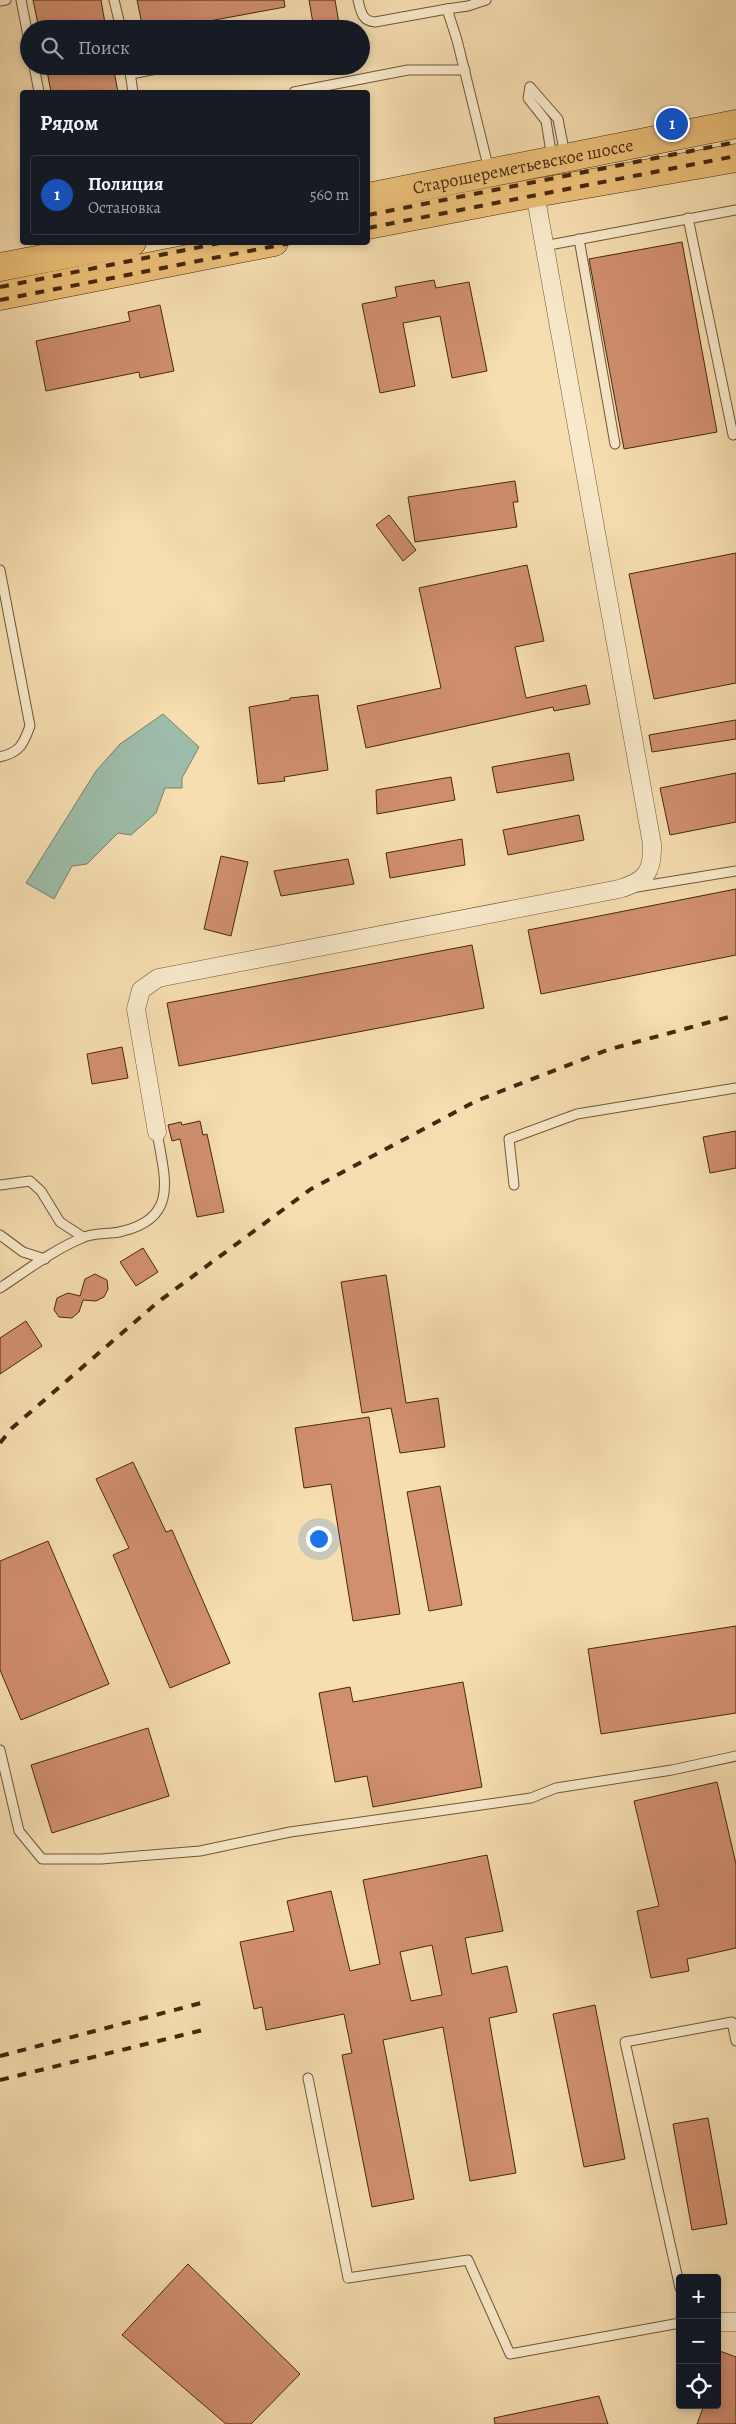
<!DOCTYPE html>
<html lang="ru">
<meta charset="utf-8">
<style>
:root{--surface:#171b24;--page:#20242c;--text:#f1f3f6;--muted:#9ea1a6;--line:#363941;--accent:#c59692}
body{margin:0;font-family:Alegreya,serif;background:var(--page);color:var(--text)}
.controls{position:absolute;right:15px;bottom:15px;display:grid;overflow:hidden;border-radius:5px;box-shadow:0 2px 8px #0003}
.controls button{width:45px;height:45px;display:grid;place-items:center;padding:0;border:0;border-bottom:1px solid var(--line);background:var(--surface);color:var(--text);font:25px sans-serif}
.you{position:absolute;left:318px;top:1538px;width:18px;height:18px;margin:-12px;border:4px solid #fff;border-radius:50%;background:#1a73e8;box-shadow:0 0 0 8px #1a73e833}
.badge{display:grid;place-items:center;width:32px;height:32px;border-radius:50%;background:var(--accent);color:#fff;font-size:16px;font-weight:700}
.pin{position:absolute;translate:-50% -50%;border:2px solid #fff;box-shadow:0 1px 5px #0006}
.list{margin:0;padding:0;list-style:none}
h2{display:flex;justify-content:space-between;align-items:center;height:65px;margin:0;padding:0 20px;font-size:21px}
h2 small{font-size:16px;font-weight:400;color:var(--muted)}
.list li{display:grid;grid-template-columns:32px 1fr auto;gap:15px;align-items:center;box-sizing:border-box;height:80px;margin:0 10px 10px;padding:0 10px;border:1px solid var(--line);border-radius:5px}
.list b{display:block;font-size:19px;white-space:nowrap}
.list p{margin:0;font-size:16px;white-space:nowrap;color:var(--muted)}
.list em{font-size:16px;font-style:normal;color:var(--muted)}
.icon{flex:none;width:28px;height:28px;fill:none;stroke:currentColor;stroke-width:2;stroke-linecap:round;stroke-linejoin:round}
.map{position:relative;flex:none;width:736px;height:2424px;overflow:hidden}
.search{position:absolute;background:var(--surface);box-shadow:0 2px 8px #0003;left:20px;top:20px;width:350px;height:55px;display:flex;align-items:center;gap:12px;box-sizing:border-box;padding:0 18px;border-radius:28px;color:var(--muted);font-size:19px}
.panel{position:absolute;background:var(--surface);box-shadow:0 2px 8px #0003;left:20px;top:90px;width:350px;height:155px;border-radius:5px}
.map>svg:first-child{display:block}
.water{fill:#9dbcaa;stroke:#7a816c}
.building{fill:#d18f70;stroke:#45280f;fill-rule:evenodd}
.lines{fill:none;stroke-linecap:round;stroke-linejoin:round}
.service-casing{stroke:#715638;stroke-width:11}
.minor-casing{stroke:#715638;stroke-width:19}
.primary-casing{stroke:#45280f;stroke-width:29}
.service{stroke:#f9eacc;stroke-width:9}
.minor{stroke:#f9eacc;stroke-width:18}
.primary{stroke:#ebbf78;stroke-width:28}
.rail{stroke:#45280f;stroke-width:4;stroke-dasharray:9 9;stroke-linecap:butt}
.labels{text-anchor:middle;stroke-width:4;stroke-linejoin:round;paint-order:stroke}
.street-label{font-size:18px;fill:#45280f;stroke:#f9eacc}
</style>
<div class="map">
<svg width="736" height="2424" viewBox="0 0 736 2424">
<rect width="100%" height="100%" fill="#f6deb1"/>
<filter id="stains"><feTurbulence type="fractalNoise" baseFrequency=".004" numOctaves="4"/><feColorMatrix values="0 0 0 0 .2 0 0 0 0 .09 0 0 0 0 .02 0 0 0 .5 -.17"/></filter>
<radialGradient id="worn" r=".72"><stop offset=".6" stop-color="#630" stop-opacity="0"/><stop offset="1" stop-color="#630" stop-opacity=".3"/></radialGradient>
<path class="water" d="M163,714L199,747L182,778V788H165L156,813L131,835L118,833L87,864L72,866L54,899L26,883L96,771L120,744Z"/>
<g class="building">
<path d="M33,0H101L106,29H39Z"/>
<path d="M137,0H284L285,7L177,27L178,29H143Z"/>
<path d="M309,0H335L340,29H314Z"/>
<path d="M46,66H113L118,92H51Z"/>
<path d="M682,242L717,432L624,449L589,259Z"/>
<path d="M434,280L436,288L469,282L487,371L452,378L440,316L403,323L415,386L380,393L362,304L397,297L395,287Z"/>
<path d="M160,305L174,371L140,378L139,372L46,391L36,341L130,321L128,312Z"/>
<path d="M515,481L518,502H513L517,527L415,542L408,497Z"/>
<path d="M389,515L416,550L403,561L376,525Z"/>
<path d="M736,553V683L654,699L629,574Z"/>
<path d="M527,565L544,641L515,647L526,698L586,685L590,704L554,711L553,707L366,748L357,706L441,688L419,588Z"/>
<path d="M318,695L328,770L284,777L285,781L258,784L249,707L290,700V698Z"/>
<path d="M736,720V739L652,752L649,735Z"/>
<path d="M569,753L574,780L497,793L492,767Z"/>
<path d="M736,773V822L670,835L660,788Z"/>
<path d="M451,777L455,800L377,814L376,790Z"/>
<path d="M579,815L584,840L508,855L503,830Z"/>
<path d="M462,839L465,865L390,878L386,853Z"/>
<path d="M221,856L248,862L231,936L204,929Z"/>
<path d="M348,859L354,884L281,896L274,871Z"/>
<path d="M736,889V955L541,994L528,930Z"/>
<path d="M472,945L484,1008L179,1066L167,1003Z"/>
<path d="M122,1047L128,1078L92,1084L87,1054Z"/>
<path d="M200,1121L203,1135L207,1134L224,1212L197,1217L180,1139L172,1141L168,1125L181,1122L182,1125Z"/>
<path d="M736,1131V1168L710,1173L703,1137Z"/>
<path d="M143,1248L158,1272L136,1286L120,1262Z"/>
<path d="M95,1274L107,1280L108,1289L104,1297L96,1301L83,1300L79,1312L72,1318L59,1317L54,1310L57,1298L68,1293L80,1296L85,1279Z"/>
<path d="M386,1275L406,1403L438,1398L445,1447L400,1453L391,1408L362,1413L341,1282Z"/>
<path d="M26,1321L42,1346L0,1374V1338Z"/>
<path d="M369,1417L400,1614L353,1621L331,1484L304,1488L295,1428Z"/>
<path d="M133,1462L166,1532L172,1530L230,1663L170,1688L113,1555L129,1548L96,1479Z"/>
<path d="M440,1486L462,1605L429,1611L407,1492Z"/>
<path d="M48,1541L109,1684L21,1720L0,1670V1561Z"/>
<path d="M736,1626V1713L601,1734L588,1649Z"/>
<path d="M463,1682L482,1787L373,1807L367,1776L335,1782L319,1693L350,1687L353,1702Z"/>
<path d="M148,1728L169,1796L52,1833L31,1765Z"/>
<path d="M717,1782L736,1864V1948L687,1959L689,1971L651,1978L637,1911L659,1906L634,1801Z"/>
<path d="M487,1855L503,1931L465,1938L472,1974L507,1966L517,2012L489,2018L516,2173L470,2181L443,2027L383,2040L414,2199L372,2207L342,2055L352,2053L344,2014L266,2030L262,2007L254,2009L240,1942L294,1931L287,1901L331,1891L350,1971L380,1964L363,1880ZM432,1945L442,1995L411,2001L400,1952Z"/>
<path d="M595,2005L625,2159L584,2167L553,2014Z"/>
<path d="M708,2118L727,2224L692,2230L673,2124Z"/>
<path d="M188,2264L300,2374L251,2424H226L122,2335Z"/>
<path d="M717,2350L736,2357V2424H697L704,2405H717Z"/>
<path d="M599,2396L608,2424H495L494,2418Z"/>
</g>
<g class="lines">
<defs>
<g id="service">
<path d="M21,0L29,41"/>
<path d="M114,0L121,29"/>
<path d="M358,0C361,12 362,21 375,22L447,9"/>
<path d="M486,0L468,6L447,9L457,40L489,170"/>
<path d="M0,1L6,0"/>
<path d="M34,66L39,92"/>
<path d="M129,66L133,92"/>
<path d="M131,74L172,66"/>
<path d="M530,87L558,119L565,155"/>
<path d="M530,87L528,98L546,121L552,158"/>
<path d="M294,92L408,70H465"/>
<path d="M688,218L733,435"/>
<path d="M579,239L615,444"/>
<path d="M544,246L736,210"/>
<path d="M0,570L30,726C23,745 20,752 0,757"/>
<path d="M637,887L736,871"/>
<path d="M0,1185L30,1181L41,1191L60,1222L83,1237"/>
<path d="M514,1185L509,1139L577,1114L736,1088"/>
<path d="M0,1235L23,1252L45,1259"/>
<path d="M0,1288C26,1271 53,1250 82,1238C94,1232 110,1235 123,1231C180,1217 164,1176 157,1132"/>
<path d="M0,1750L19,1831L42,1859H101L200,1851L290,1832L531,1798L556,1788L672,1770L736,1756"/>
<path d="M308,2078L348,2278L468,2260L510,2354L680,2323"/>
<path d="M680,2288L625,2042L732,2022L736,2041"/>
</g>
<g id="minor">
<path d="M157,1132L136,1009L141,990L158,978L619,889C646,881 653,872 652,844L535,193"/>
<path d="M717,2322H736"/>
</g>
<g id="primary">
<path id="s1" d="M368,197L736,124"/>
<path d="M368,225L535,193L736,158"/>
<path d="M0,267L132,242"/>
<path d="M0,296L274,242"/>
</g>
</defs>
<use href="#service" class="service-casing"/>
<use href="#minor" class="minor-casing"/>
<use href="#primary" class="primary-casing"/>
<use href="#service" class="service"/>
<use href="#minor" class="minor"/>
<use href="#primary" class="primary"/>
<g class="rail">
<path d="M368,215L736,142"/>
<path d="M368,228L736,156"/>
<path d="M0,287L225,242"/>
<path d="M0,300L295,242"/>
<path d="M0,1443L12,1428L158,1302L311,1189L476,1101L607,1050L736,1015"/>
<path d="M0,2056L201,2003"/>
<path d="M0,2080L207,2029"/>
</g>
</g>
<g class="labels">
<g class="street-label">
<text dy="6" stroke="none"><textPath href="#s1" startOffset="158">Старошереметьевское шоссе</textPath></text>
</g>
</g>
<rect width="100%" height="100%" filter="url(#stains)"/>
<rect width="100%" height="100%" fill="url(#worn)"/>
</svg>
<div class="controls">
<button>+</button>
<button>−</button>
<button><svg class="icon" aria-label="locate" viewBox="0 0 24 24"><circle cx="12" cy="12" r="6"/><path d="M12 2v4M12 18v4M2 12h4M18 12h4"/></svg></button>
</div>
<div class="you"></div>
<div class="pin badge" style="left:672px;top:124px;background:#1a4fb4">1</div>
<div class="search"><svg class="icon" aria-label="search" viewBox="0 0 24 24"><circle cx="10" cy="10" r="6"/><path d="M15 15l6 6"/></svg>Поиск</div>
<section class="panel">
<h2>Рядом<small></small></h2>
<ul class="list">
<li><span class="badge" style="background:#1a4fb4">1</span><div><b>Полиция</b><p>Остановка</p></div><em>560 m</em></li>
</ul>
</section>
</div>
